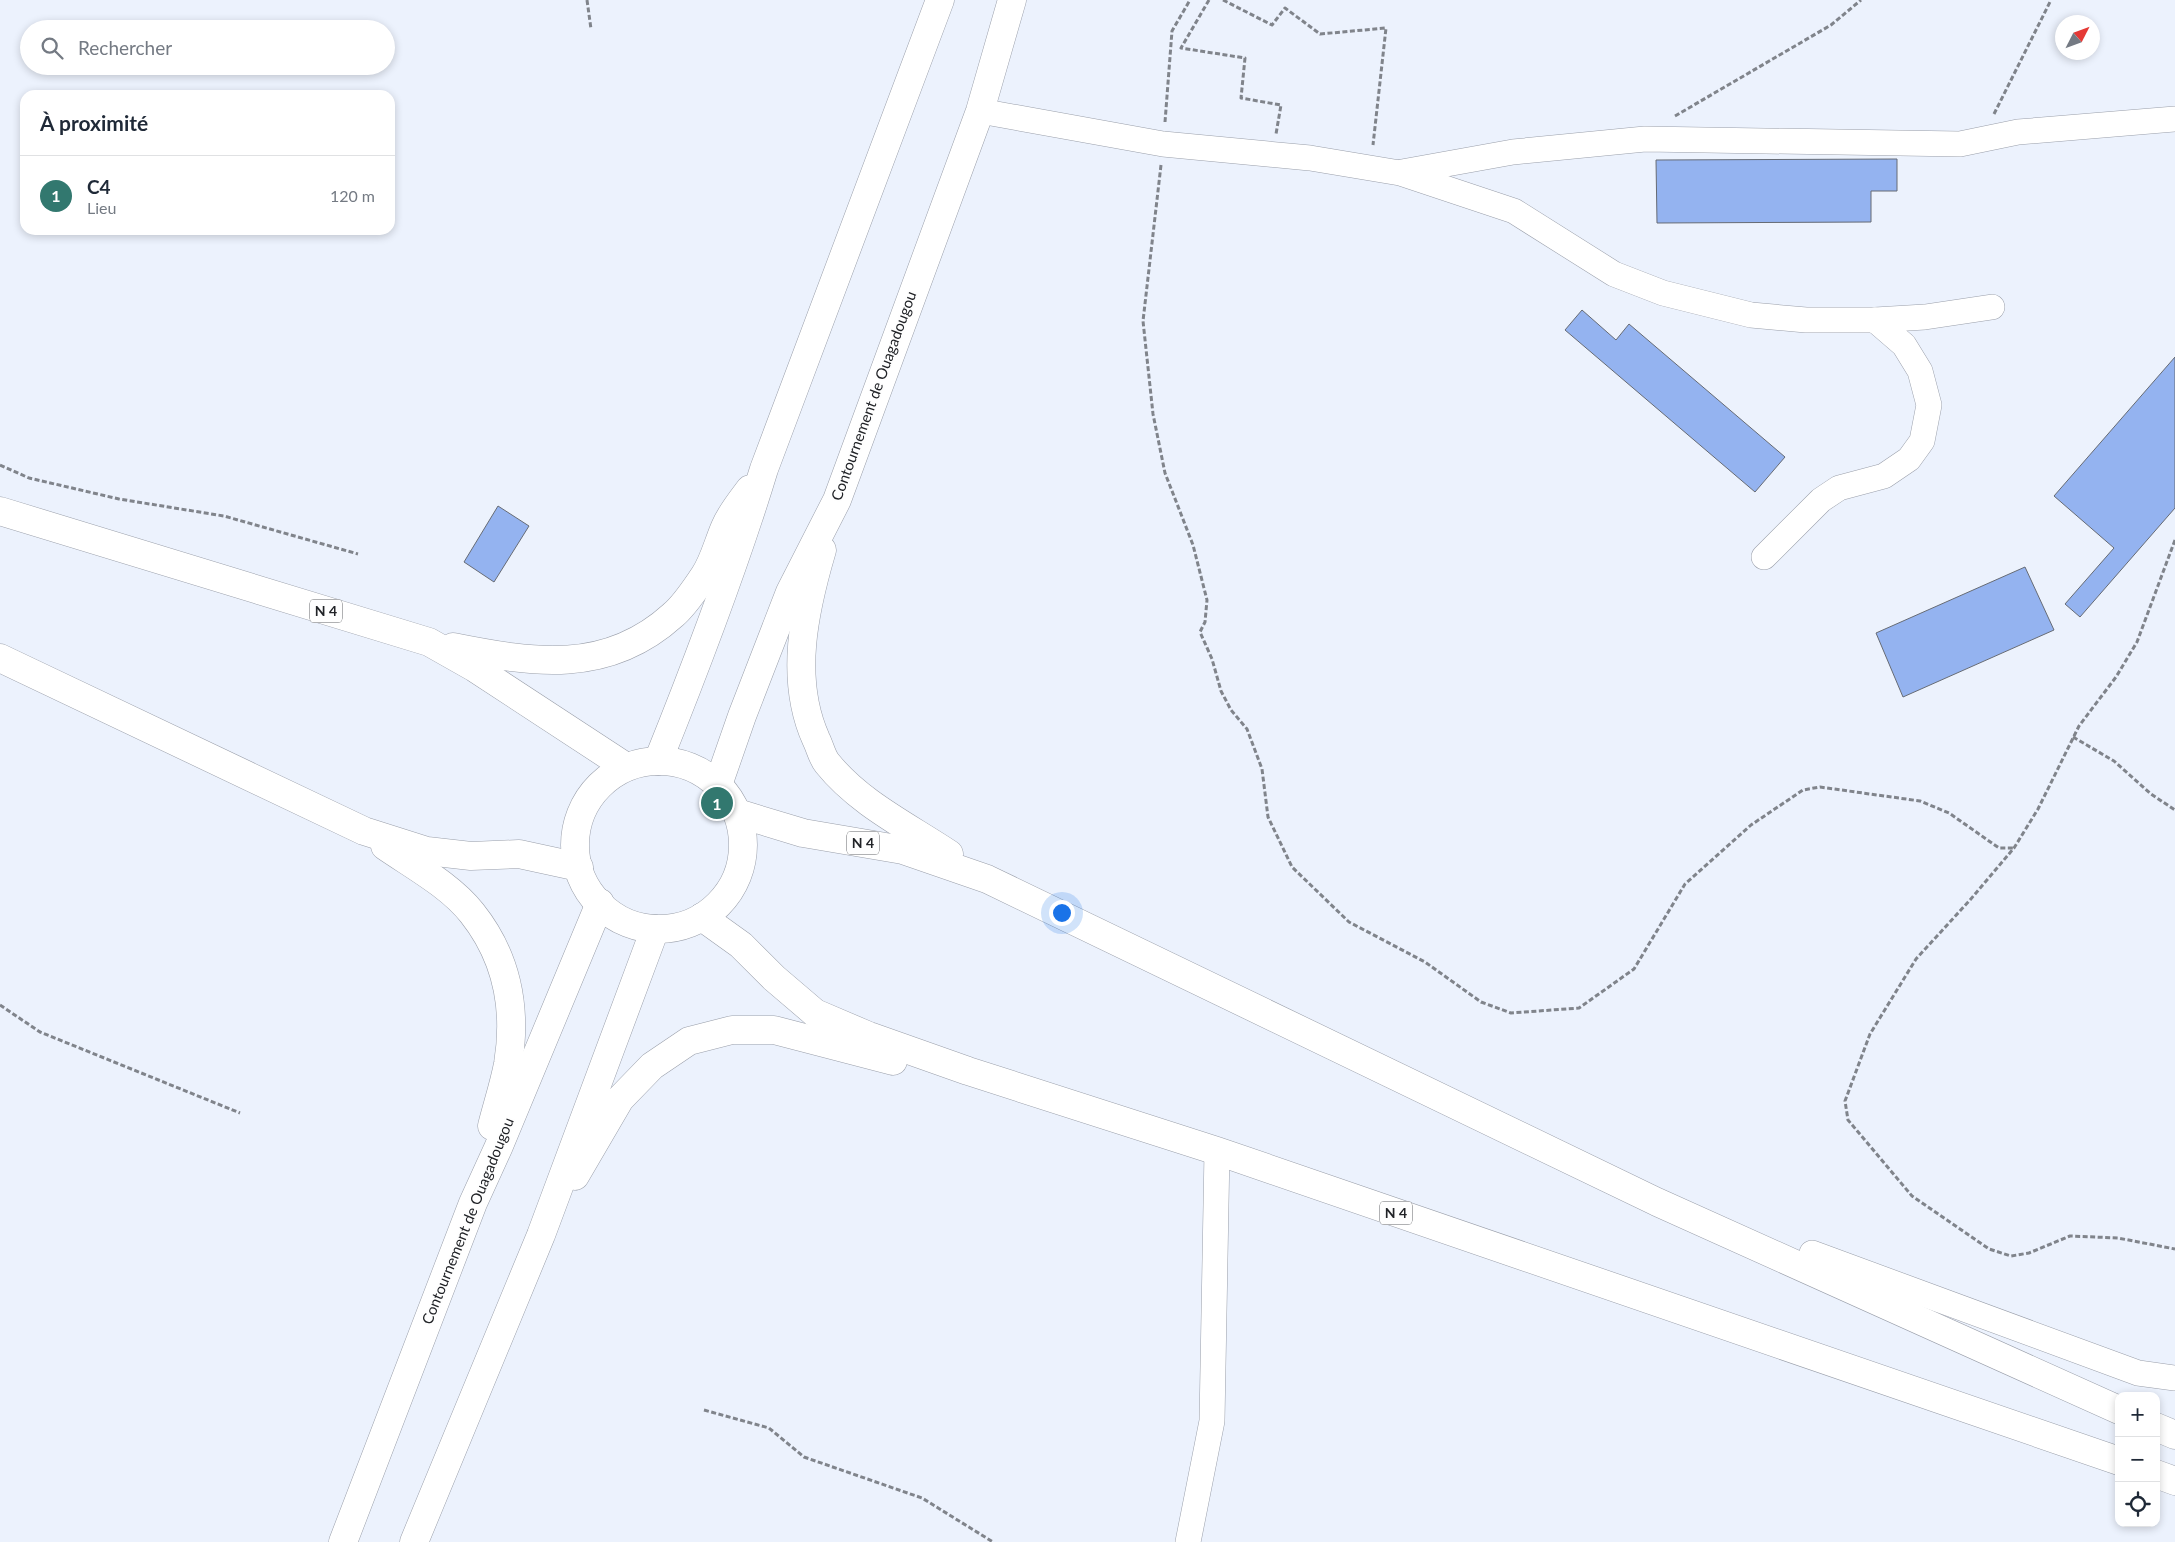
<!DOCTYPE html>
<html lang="fr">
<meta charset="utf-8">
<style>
:root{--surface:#fff;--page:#f2f2f3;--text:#1f2937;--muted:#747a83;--line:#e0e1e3;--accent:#32786f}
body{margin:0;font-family:Lato,sans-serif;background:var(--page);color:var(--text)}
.controls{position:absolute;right:15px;bottom:15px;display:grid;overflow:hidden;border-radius:10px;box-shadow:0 2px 8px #0003}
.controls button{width:45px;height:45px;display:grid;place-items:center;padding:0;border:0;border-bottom:1px solid var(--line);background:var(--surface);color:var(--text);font:25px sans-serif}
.compass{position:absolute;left:2055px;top:15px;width:45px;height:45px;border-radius:50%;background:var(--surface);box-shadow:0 2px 8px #0003;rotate:48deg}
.you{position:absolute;left:1061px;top:912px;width:18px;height:18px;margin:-12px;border:4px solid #fff;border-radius:50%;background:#1a73e8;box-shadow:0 0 0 8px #1a73e833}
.badge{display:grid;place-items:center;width:32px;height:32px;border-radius:50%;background:var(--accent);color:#fff;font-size:16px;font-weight:700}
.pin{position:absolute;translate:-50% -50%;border:2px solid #fff;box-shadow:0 1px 5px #0006}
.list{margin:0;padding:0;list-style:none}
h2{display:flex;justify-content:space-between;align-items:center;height:65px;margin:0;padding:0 20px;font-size:21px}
h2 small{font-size:16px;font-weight:400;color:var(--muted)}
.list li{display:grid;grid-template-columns:32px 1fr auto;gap:15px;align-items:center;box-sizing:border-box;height:80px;padding:0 20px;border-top:1px solid var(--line)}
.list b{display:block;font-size:19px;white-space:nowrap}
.list p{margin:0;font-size:16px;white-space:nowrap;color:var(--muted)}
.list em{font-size:16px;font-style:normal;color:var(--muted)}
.icon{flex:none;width:28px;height:28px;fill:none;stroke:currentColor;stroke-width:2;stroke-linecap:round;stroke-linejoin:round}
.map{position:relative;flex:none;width:2175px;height:1542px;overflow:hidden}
.search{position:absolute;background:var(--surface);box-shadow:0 2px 8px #0003;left:20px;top:20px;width:375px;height:55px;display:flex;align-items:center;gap:12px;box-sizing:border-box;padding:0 18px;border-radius:28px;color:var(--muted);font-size:19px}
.panel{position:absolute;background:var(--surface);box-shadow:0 2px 8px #0003;left:20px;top:90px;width:375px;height:145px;border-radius:15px}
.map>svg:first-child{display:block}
.building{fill:#94b3f0;stroke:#666b74}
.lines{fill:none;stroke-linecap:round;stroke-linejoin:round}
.minor-casing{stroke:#9a9faa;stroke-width:26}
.highway-casing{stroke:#9a9faa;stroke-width:29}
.path{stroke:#80848b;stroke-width:3;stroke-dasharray:5 2.5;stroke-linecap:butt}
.minor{stroke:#fff;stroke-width:25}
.highway{stroke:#fff;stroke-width:28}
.labels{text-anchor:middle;stroke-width:4;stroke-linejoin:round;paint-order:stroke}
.shield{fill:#fefefe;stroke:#636568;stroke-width:1}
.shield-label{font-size:14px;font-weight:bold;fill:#212327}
.street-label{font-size:15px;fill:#212327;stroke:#fefefe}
</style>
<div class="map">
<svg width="2175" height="1542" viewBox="0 0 2175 1542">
<rect width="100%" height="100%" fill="#ecf2fd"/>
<g class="building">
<path d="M1897,159V191H1871V222L1657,223L1656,160Z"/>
<path d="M1582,310L1616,340L1629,324L1785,457L1755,492L1565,330Z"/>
<path d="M2175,357V508L2080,617L2065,604L2114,548L2054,496Z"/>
<path d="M498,506L529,526L494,582L464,562Z"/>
<path d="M2025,567L2054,630L1903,697L1876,633Z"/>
</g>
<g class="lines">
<defs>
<g id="minor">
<path d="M980,111L1163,144L1310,158L1400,173L1514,211L1614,274L1663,293L1751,315L1806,320H1875L1925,317L1992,307"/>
<path d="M1402,172L1513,152L1645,139L1960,144L2018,132L2175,119"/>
<path d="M1764,557L1821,500L1839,488L1884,476L1909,459L1922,441L1929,405L1920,371L1904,345L1875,320"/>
<path d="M1812,1253L2138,1373L2175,1378"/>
<path d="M1188,1542L1212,1421L1217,1151"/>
</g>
<g id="highway">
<path d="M0,511L429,642L475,668L626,767"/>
<path d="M822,550C804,611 789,679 816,739C820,747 822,757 827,763C859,803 907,826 949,854"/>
<path d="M453,647C533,663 607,675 673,615C685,605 695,589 704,576C714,561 718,543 725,527C731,513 741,501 750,489"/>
<path d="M0,658L364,831L427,851L471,856L519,854L579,867"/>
<path d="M658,761C697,664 734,568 764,469L940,0"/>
<circle cx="659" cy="845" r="84"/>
<path d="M718,785L742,716L790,592L837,500L980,111L1012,0"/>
<path d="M737,813L803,833L903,850L987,879L1657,1202L2119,1410"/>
<path d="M385,846C414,866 451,886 472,913C507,957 517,1009 508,1064C504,1085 497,1106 492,1126"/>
<path d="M702,917L741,945L774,978L815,1013L869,1036L968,1071L1217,1151L2119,1461"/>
<path d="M575,1176L620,1099L652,1066L689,1041L732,1030H774L893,1061"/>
<path d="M2156,1427L2175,1435"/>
<path d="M2156,1474L2175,1481"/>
<path d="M343,1542L473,1203L499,1146L600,903"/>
<path d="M414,1542L541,1235L655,929"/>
</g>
</defs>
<use href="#minor" class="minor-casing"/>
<use href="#highway" class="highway-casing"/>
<g class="path">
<path d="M587,0L591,29"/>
<path d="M1209,0L1181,48L1245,58L1241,98L1281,105L1276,134"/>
<path d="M1223,0L1272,25L1285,8L1320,34L1386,28L1373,145"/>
<path d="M1994,114L2051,0"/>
<path d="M1675,116L1831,25L1861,0"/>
<path d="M1165,122L1172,31L1190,0"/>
<path d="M1161,165L1143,321L1153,414L1165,473L1193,545L1207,600L1205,622L1200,632L1212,659L1221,691L1231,710L1247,729L1262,769L1268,817L1292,867L1349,922L1425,962L1481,1002L1511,1013L1579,1008L1634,969L1685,884L1751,825L1803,790L1820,787L1920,801L1949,813L1999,848H2014"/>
<path d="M0,465L29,478L119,499L224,516L358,554"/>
<path d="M2175,540L2137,642L2116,677L2079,726L2038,809L2014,848L1970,900L1916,959L1870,1034L1845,1101L1848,1120L1912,1196L1989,1249L2011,1256L2029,1253L2070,1236L2118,1238L2175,1249"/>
<path d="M2073,737L2114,761L2151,794L2175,810"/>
<path d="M0,1005L40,1032L240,1113"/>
<path d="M704,1410L769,1428L804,1457L922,1498L993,1542"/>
</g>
<use href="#minor" class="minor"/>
<use href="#highway" class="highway"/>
</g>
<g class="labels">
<g class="shield">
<rect x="310" y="599.5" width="32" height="23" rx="4"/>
<rect x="847" y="831.5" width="32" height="23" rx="4"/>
<rect x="1380" y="1201.5" width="32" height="23" rx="4"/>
</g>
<g class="shield-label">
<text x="326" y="616">N 4</text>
<text x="863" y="848">N 4</text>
<text x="1396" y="1218">N 4</text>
</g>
<g class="street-label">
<text transform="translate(874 396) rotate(-70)" y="5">Contournement de Ouagadougou</text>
<text transform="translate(468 1221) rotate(-68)" y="5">Contournement de Ouagadougou</text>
</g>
</g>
</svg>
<div class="controls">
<button>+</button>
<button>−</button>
<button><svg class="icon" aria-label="locate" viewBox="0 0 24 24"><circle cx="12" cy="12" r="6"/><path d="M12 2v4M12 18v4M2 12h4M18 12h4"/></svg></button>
</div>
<svg class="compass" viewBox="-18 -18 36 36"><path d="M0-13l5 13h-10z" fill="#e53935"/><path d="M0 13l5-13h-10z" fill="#747a83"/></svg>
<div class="you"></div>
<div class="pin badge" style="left:717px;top:803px">1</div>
<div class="search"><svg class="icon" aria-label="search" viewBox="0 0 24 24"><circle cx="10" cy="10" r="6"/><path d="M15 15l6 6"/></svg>Rechercher</div>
<section class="panel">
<h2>À proximité<small></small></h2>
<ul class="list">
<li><span class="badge">1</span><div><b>C4</b><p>Lieu</p></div><em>120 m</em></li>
</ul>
</section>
</div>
